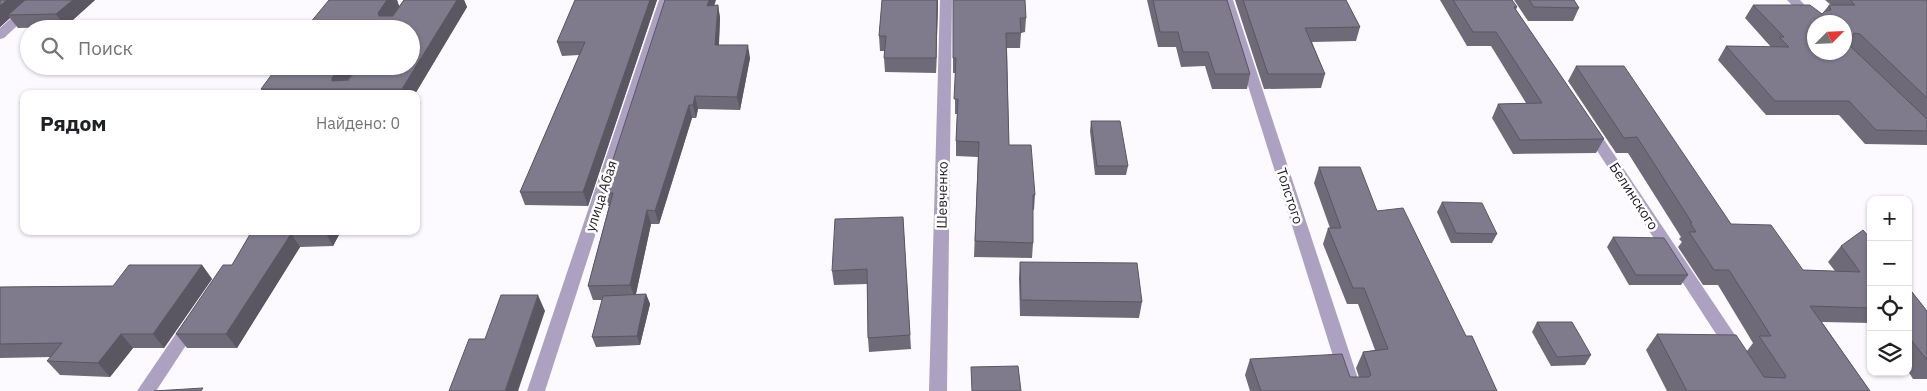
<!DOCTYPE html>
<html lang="ru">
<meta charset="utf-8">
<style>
:root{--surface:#fff;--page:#f2f2f2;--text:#202124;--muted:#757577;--line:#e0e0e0}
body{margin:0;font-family:"IBM Plex Sans",sans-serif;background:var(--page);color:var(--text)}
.controls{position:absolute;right:15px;bottom:15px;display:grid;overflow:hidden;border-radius:10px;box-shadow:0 1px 4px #0004}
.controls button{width:45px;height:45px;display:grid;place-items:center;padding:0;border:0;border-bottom:1px solid var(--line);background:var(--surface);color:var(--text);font:25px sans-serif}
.compass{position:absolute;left:1807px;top:15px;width:45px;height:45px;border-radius:50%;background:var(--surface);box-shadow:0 1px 4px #0004;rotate:66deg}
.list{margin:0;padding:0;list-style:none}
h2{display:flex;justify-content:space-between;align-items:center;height:65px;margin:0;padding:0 20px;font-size:21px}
h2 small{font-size:16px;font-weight:400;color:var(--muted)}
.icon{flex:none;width:28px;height:28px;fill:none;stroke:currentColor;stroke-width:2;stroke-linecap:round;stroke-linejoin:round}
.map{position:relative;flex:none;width:1927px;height:391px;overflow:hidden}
.search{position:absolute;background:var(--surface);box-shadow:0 1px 4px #0004;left:20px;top:20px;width:400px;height:55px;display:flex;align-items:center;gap:12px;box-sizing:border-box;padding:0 18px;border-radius:28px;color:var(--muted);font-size:19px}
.panel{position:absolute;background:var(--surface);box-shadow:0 1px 4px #0004;left:20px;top:90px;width:400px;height:145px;border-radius:10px}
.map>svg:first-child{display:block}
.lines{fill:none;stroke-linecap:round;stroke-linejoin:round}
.minor{fill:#aca1c1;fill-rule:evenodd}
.wall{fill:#6e6a78}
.shaded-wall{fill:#5a5662}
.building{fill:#807b8c;stroke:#5a5662;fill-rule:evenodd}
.labels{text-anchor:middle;stroke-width:5;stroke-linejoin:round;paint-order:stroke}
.street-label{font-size:14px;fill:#1f1d23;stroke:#fff}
</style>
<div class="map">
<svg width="1927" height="391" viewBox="0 0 1927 391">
<rect width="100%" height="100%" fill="#fcfafe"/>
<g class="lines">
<g class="minor">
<path d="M32,0H45L4,38L0,39V28Z"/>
<path d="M659,0H671L545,391H527Z"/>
<path d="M940,0H952L947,391H929Z"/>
<path d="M1221,0H1233L1362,391H1344Z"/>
<path d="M1787,0H1800L1821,22H1814V26L1811,25Z"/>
<path d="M1590,124L1595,126L1743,347L1746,352L1743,357L1737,359L1731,357L1583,129L1585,126Z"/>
<path d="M192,317L198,319L200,324L156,391H137L186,319Z"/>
</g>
</g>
<g class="wall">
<path d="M0,0H95L65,27L18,28L10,18L0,27Z"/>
<path d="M329,0H397L399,6L404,0H464L467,7L415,94H264L261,89L358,66L348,80L411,66Z"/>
<path d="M575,0H657L588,206L525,205L520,192L579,55L562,56L557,42Z"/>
<path d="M882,0H938L936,73L885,72L884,58V51H880L879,36Z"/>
<path d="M953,0L1026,18L1025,32L1021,33L1020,48H1007L1009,145L1035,195L1034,210H1033V243L1032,258L974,257L978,157L956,156V141L957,114H955V73H953Z"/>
<path d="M1147,0H1227L1250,74L1247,89H1212L1205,66L1181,67L1176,47H1158Z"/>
<path d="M1235,0H1346L1360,27L1356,41L1312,42L1325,74L1321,88L1264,89Z"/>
<path d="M1440,0H1512L1517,7L1516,10L1604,139L1596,153L1513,154L1492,118L1498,104L1526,103L1491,46H1467Z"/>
<path d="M1514,0H1574L1579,8L1573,21H1528Z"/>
<path d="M1825,0H1927V145L1865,144L1839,115H1766L1718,60L1726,46L1771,47L1745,18L1753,5L1822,14L1829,5H1831Z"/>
<path d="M714,5H718L720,18L719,45L750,58L740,110L698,109L696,118H692L659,224H651L636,294H646L650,304L640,345L596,347L592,337L602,300H593L588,286L609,206H607L602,193Z"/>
<path d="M1576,66L1731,224L1803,270L1835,271L1828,262L1841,246L1871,239V323L1822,322L1870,391H1667L1646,350L1657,334L1747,351L1753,343L1718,285H1703L1678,247L1682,242L1679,239L1681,237L1628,153H1616L1568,81Z"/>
<path d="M1091,121L1128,166L1126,175H1095L1090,131Z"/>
<path d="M1319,167L1377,211L1466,336L1497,391H1250L1245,375L1250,359L1350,377H1359L1356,368L1363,352L1375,350L1358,304H1347L1323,244L1328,228H1330L1314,183Z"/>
<path d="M1442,202L1497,234L1492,243H1451L1437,212Z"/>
<path d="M903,217L911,349L869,352L868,338L867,284L834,285L832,271Z"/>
<path d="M252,231H341L333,246L300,247L237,348H187L176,334L232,265Z"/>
<path d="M1613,237L1688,275L1681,285H1629L1607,247Z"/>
<path d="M1020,262L1142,302L1139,318L1020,316L1019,278Z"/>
<path d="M202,265L212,279L164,348H133L110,377L60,375L47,361L51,357L0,358V287L113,286Z"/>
<path d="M1908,287L1927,311V379H1913L1908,371Z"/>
<path d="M1537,322L1591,355L1585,365L1551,366L1532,332Z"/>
</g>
<g class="shaded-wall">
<path d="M7,0H30L8,15L10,18L0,27V6Z"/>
<path d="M73,0H95L65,27L56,14Z"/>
<path d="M387,0H397L399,6L384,28L378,13Z"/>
<path d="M457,0H464L467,7L415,94H404L402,89Z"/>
<path d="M650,0H657L588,206L583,192Z"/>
<path d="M709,0H716L710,19L707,6Z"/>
<path d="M937,0H938L936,73V58Z"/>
<path d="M718,5L720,18L718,59L715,45Z"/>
<path d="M748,45L750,58L740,110L737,97Z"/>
<path d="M340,66H358L342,89L332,81V78Z"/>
<path d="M695,96L698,109L696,118L693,105Z"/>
<path d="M689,105L692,118L659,224L655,211Z"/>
<path d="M647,210L651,224L635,298L630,285Z"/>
<path d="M325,231H341L333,246L325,232Z"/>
<path d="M291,234L300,247L237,348L226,334Z"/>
<path d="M202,265L212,279L164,348L153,334Z"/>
<path d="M646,294L650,304L640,345L637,336Z"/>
<path d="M538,295L545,311L518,391H505Z"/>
<path d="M121,334L133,348L110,377L98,363Z"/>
</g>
<g class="building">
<path d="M0,0H7L0,6Z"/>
<path d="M25,0H73L56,14L8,15Z"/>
<path d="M329,0H387L378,13L379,16H393L404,0H457L402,89H261L278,66H340L332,78V81L349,80L358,66H411V29H305Z"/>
<path d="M575,0H650L583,192H520L585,42H557Z"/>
<path d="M665,0H709L707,6L718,5L715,45H748L737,97L695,96L693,105H689L655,211L647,210L630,285L588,286L613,193H602Z"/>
<path d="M882,0H937L936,58H884L886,36H879Z"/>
<path d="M953,0H1025L1026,18H1020L1021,33H1006L1009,145H1031L1035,195H1033V243L975,241L979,142L956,141L958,99H954L956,58H953Z"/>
<path d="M1153,0H1227L1250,74H1215L1208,52H1183L1178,32H1160Z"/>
<path d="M1243,0H1346L1360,27L1305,28L1325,74H1268Z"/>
<path d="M1453,0H1512L1517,7H1514L1604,139L1520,140L1498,104L1542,103L1496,32H1473Z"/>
<path d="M1529,0H1574L1579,8L1534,7Z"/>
<path d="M1850,0H1927V98L1860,34L1854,33L1852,37H1846L1847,43L1927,119V131L1876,130L1849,101H1775L1726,46L1789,47L1779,37H1784L1753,5H1810L1822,14L1825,11L1831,10L1829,5H1855ZM1814,22H1844V52H1814Z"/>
<path d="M1576,66H1624L1731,224L1771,225L1803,270L1860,272L1841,246L1863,230L1871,239V308L1810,306L1870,391H1687L1657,334L1736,335L1764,377L1785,378L1786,376L1759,336H1771L1729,270H1714L1689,232H1696L1690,223H1692L1637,137L1624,138Z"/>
<path d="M1091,121H1120L1128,166H1097Z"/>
<path d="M1319,167H1360L1377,211L1403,208L1466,336H1472L1497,391H1261L1250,359L1342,354L1350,377H1369L1371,375L1363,352L1388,349L1364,288H1353L1328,228H1341Z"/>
<path d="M1442,202L1482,203L1497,234L1456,233Z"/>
<path d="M903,217L910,335L868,338L867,269L832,271L835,219Z"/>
<path d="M252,231H325V232L291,234L226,334H176L223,265H232Z"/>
<path d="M1613,237L1664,238L1688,275H1636Z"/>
<path d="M1020,262L1137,263L1142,302L1021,300Z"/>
<path d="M129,265H202L153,334H121L98,363L47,361L62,343L0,344V287L113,286Z"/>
<path d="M1908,287L1927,311V360L1908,336Z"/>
<path d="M646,294L637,336L592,337L603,296Z"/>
<path d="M501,295H538L505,391H449L469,339H485Z"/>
<path d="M1537,322H1572L1591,355L1557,357Z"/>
<path d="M1018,366L1021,391H972L971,367Z"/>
<path d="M203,388L201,391H154Z"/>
</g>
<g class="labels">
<g class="street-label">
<text transform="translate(942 195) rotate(-89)" y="5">Шевченко</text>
<text transform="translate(601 196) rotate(-72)" y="5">улица Абая</text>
<text transform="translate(1290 196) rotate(72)" y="5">Толстого</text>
<text transform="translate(1634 196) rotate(57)" y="5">Белинского</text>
</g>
</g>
</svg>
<div class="controls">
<button>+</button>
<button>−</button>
<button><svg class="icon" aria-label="locate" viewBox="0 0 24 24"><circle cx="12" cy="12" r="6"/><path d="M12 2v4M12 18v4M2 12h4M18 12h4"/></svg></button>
<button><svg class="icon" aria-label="layers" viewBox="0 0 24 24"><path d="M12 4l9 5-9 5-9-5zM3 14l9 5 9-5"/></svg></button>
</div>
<svg class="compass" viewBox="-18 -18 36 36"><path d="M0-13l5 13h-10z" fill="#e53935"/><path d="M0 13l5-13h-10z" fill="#757577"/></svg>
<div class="search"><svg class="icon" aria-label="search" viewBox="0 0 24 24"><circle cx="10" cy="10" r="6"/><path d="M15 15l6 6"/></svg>Поиск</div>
<section class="panel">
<h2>Рядом<small>Найдено: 0</small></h2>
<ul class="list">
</ul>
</section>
</div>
